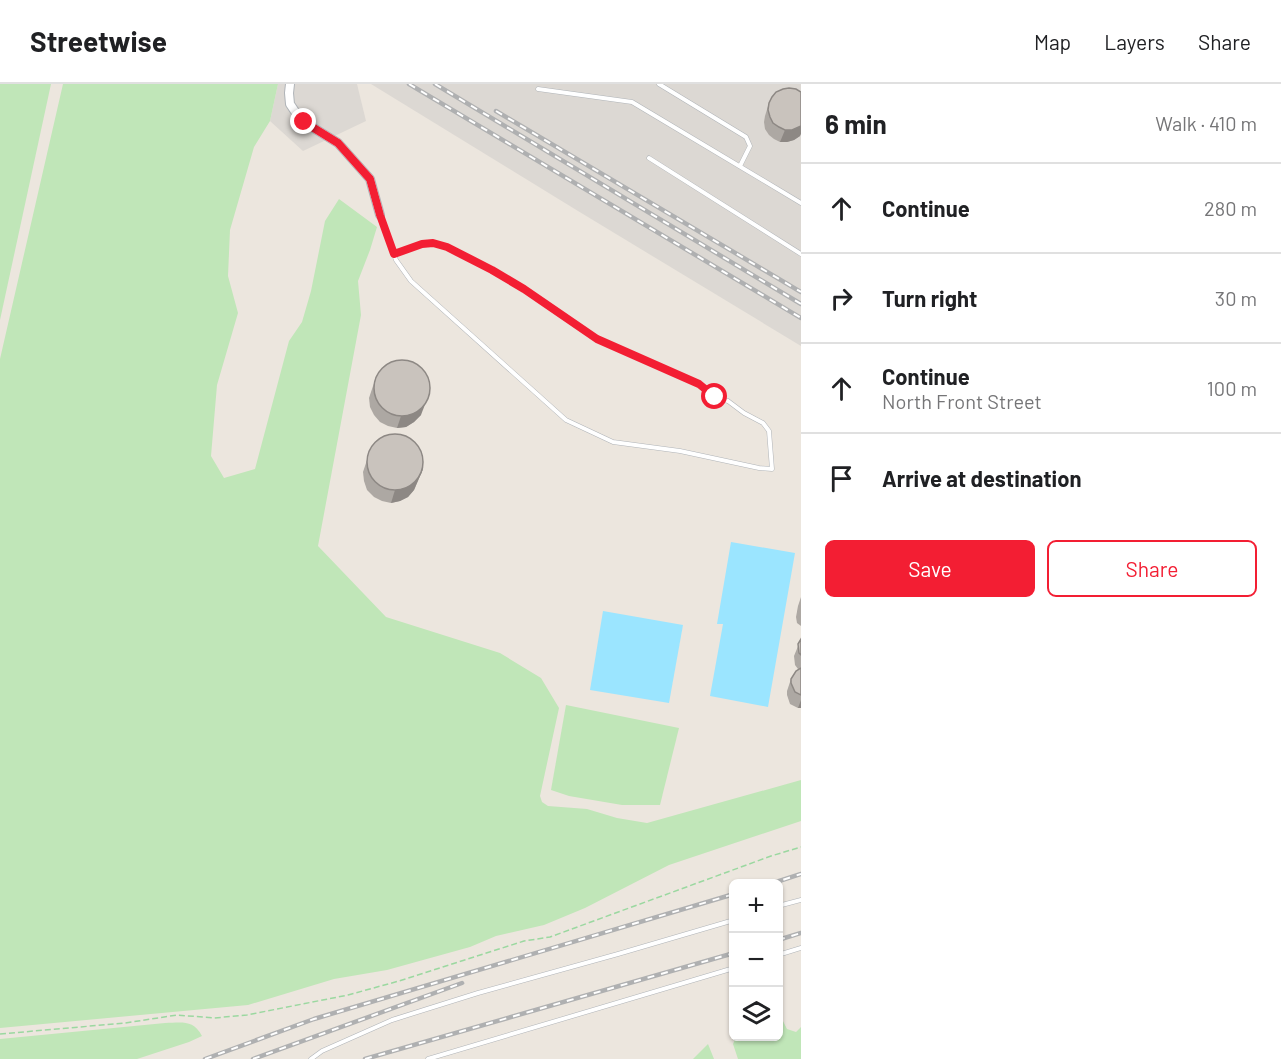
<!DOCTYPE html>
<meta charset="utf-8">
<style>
:root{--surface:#fff;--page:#f2f2f2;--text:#202124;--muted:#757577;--line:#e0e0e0;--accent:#f31e33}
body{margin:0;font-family:Barlow,sans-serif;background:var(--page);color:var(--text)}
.controls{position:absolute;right:18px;bottom:18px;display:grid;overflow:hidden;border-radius:9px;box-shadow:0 2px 4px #0004}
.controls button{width:54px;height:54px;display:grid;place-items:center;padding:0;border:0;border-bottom:2px solid var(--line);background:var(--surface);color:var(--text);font:30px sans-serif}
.stop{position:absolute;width:18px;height:18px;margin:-14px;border:4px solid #f31e33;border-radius:50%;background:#fff}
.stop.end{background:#f31e33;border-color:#fff;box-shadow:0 2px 6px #0008}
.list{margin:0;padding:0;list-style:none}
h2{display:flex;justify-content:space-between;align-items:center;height:78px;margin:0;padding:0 24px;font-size:26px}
h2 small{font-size:20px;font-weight:400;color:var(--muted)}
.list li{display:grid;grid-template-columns:39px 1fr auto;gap:18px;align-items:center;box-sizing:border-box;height:90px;padding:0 24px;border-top:2px solid var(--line)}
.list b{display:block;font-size:22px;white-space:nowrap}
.list p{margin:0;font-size:20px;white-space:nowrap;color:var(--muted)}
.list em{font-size:20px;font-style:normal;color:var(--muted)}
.actions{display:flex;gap:12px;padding:18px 24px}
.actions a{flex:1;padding:14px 0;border:2px solid var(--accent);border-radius:9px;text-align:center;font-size:21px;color:var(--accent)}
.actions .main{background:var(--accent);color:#fff}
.icon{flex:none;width:33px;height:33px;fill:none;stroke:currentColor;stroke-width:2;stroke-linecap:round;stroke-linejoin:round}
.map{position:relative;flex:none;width:801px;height:975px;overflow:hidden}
header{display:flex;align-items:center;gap:36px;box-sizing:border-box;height:84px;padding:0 30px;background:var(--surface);border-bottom:2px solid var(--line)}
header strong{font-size:28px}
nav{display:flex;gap:33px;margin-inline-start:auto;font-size:21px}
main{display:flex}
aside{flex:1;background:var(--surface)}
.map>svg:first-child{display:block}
.industrial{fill:#dcd8d3}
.green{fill:#c0e6b8}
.water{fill:#9be5ff}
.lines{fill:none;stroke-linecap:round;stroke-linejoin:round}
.lane-casing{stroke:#b0b4b8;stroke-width:5}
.street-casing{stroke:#b0b4b8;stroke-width:10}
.path{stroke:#9bd8a0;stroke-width:1.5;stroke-dasharray:6 3;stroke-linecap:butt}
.lane{stroke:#fff;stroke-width:4}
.street{stroke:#fff;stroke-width:8}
.rail-casing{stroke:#afb0b1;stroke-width:4.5}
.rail{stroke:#fff;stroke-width:2;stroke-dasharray:7;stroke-linecap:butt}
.wall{fill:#ada8a3}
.shaded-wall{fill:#8d8884}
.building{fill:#c9c3bd;stroke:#8d8884;stroke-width:1.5}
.route{stroke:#f31e33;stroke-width:8}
</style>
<header>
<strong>Streetwise</strong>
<nav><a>Map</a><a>Layers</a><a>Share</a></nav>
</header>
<main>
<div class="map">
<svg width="801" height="975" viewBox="0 0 801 975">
<rect width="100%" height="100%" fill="#ece6de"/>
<g class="industrial">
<path d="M278,0H357L366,37L303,67L270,37Z"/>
<path d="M371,0H801V262L578,127Z"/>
</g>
<g class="green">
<path d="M0,0H51L0,236Z"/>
<path d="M63,0H278L270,37L254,63L230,146L228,192L238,229L217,301L211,372L224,394L255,385L289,257L302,238L311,207L325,137L339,115L377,143L370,166L358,197L361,231L318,462L386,533L500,569L541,594L559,624L540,712L542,718L548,722L587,725L617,734L647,739L801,696V737L669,781L585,824L544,841L496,852L470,863L387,886L334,895L248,921L0,944V275Z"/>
<path d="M566,621L679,644L660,721H622L569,712L551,706Z"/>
<path d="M779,929L787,945L796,948L801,943V975H738L733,960L736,953L778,952Z"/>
<path d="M165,939C181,939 193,935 202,952L189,958L137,975H0V955Z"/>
<path d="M708,960L714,975H693Z"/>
</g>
<g class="water">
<path d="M731,458L795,469L768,623L710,612L723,540H717Z"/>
<path d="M603,527L683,541L669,619L590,606Z"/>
</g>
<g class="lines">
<defs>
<g id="lane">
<path d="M659,0L746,53L750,62L740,82"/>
<path d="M538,5L632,18L801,119"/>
<path d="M649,74L801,170"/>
<path d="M380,131L396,176L411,197L566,336L613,358L680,367L759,384L772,385L769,347L763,339L744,329L728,317L715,313L699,300L597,255L524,205L493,186L447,163L433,159L422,160L394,170"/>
<path d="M778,822L801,816"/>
<path d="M778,871L801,864"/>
<path d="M311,975L322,967L392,936L478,909L618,870L734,836"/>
<path d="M428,975L734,884"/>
</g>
<path id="street" d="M290,0L289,9L290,20L296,29L304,38L338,59L370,95L380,131"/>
</defs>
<use href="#lane" class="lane-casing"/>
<use href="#street" class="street-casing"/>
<path class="path" d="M0,950L125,939L177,931L214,934L247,931L348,911L399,897L524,857L550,853L771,772L801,763"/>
<use href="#lane" class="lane"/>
<use href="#street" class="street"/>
<defs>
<g id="rail">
<path d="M409,0L801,234"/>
<path d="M435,0L801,220"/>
<path d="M496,27L801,208"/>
<path d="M770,800L801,790"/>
<path d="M778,856L801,849"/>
<path d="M205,975L314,935L734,810"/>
<path d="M253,975L462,899"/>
<path d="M365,975L734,869"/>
</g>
</defs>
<use href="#rail" class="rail-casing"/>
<use href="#rail" class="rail"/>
</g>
<g class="wall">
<path d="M769,19L800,52L794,56L787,58H780L774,55L769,51L765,45L764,38L765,32Z"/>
<path d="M376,293L421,331L414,338L406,343L397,344L388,342L380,338L374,331L370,323L369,314Z"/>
<path d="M370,367L423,385L414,406L408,413L400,417L391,419L382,417L374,413L367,406L364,397L363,388Z"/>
<path d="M801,513V542L797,539L796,533L798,522Z"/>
<path d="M801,555V624H798L790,620L787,611V607L791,595L798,585L795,581L794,572Z"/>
</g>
<g class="shaded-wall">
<path d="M801,42V50L800,52L794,56L787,58H780L785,46Z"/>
<path d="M429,310L421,331L414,338L406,343L397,344L401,332Z"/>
<path d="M423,385L414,406L408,413L400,417L391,419L395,406Z"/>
<path d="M801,616V624H798Z"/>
</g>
<g class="building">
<path d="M789,4L796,5L801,8V42L792,46H785L779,43L773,39L770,33L768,26L769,19L772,13L776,8L783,5Z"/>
<circle cx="402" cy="304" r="28"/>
<circle cx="395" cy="378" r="28"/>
<path d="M801,555V571L799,569L798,560Z"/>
<path d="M801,584V611L795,608L791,599V595L796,587Z"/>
</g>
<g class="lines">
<path class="route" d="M304,38L338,59L370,95L380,131L394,170L422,160L433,159L447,163L492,186L524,205L597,255L699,300L715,313"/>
</g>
</svg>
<div class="controls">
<button>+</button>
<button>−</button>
<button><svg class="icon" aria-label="layers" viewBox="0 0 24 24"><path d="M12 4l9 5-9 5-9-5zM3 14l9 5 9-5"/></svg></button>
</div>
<div class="stop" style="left:715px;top:313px"></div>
<div class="stop end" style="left:304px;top:38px"></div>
</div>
<aside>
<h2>6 min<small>Walk · 410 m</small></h2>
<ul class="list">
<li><svg class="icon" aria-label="ahead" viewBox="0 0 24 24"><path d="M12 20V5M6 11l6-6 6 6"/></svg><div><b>Continue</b></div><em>280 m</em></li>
<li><svg class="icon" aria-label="right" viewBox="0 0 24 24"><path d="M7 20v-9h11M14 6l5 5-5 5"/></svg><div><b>Turn right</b></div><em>30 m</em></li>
<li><svg class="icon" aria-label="ahead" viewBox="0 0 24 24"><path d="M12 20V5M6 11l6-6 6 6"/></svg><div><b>Continue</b><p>North Front Street</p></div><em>100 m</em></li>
<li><svg class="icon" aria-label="arrive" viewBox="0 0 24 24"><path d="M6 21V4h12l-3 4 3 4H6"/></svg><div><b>Arrive at destination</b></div></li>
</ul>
<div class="actions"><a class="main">Save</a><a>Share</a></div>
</aside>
</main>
